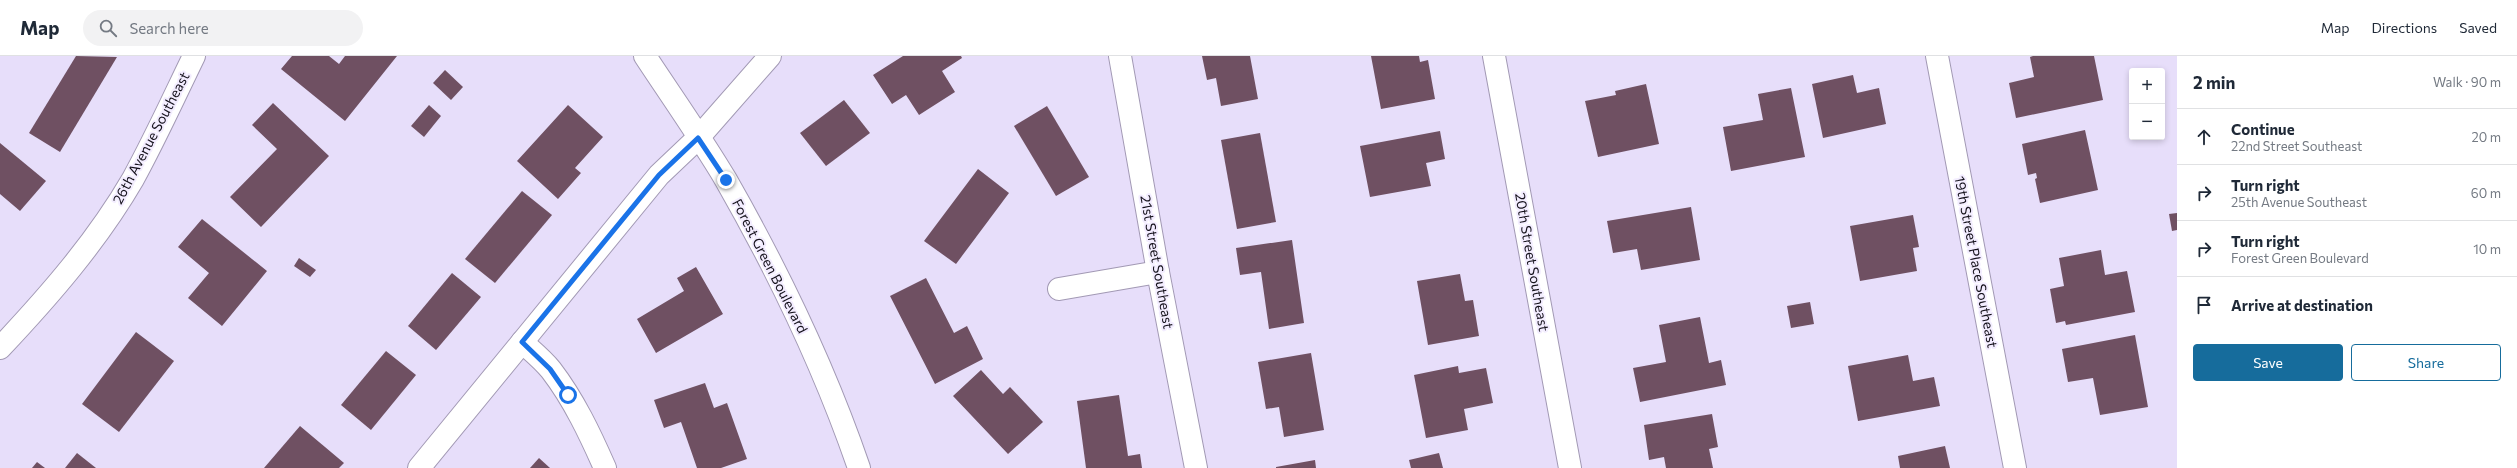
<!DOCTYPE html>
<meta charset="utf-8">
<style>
:root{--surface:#fff;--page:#f2f2f3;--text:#1f2937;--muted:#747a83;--line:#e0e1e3;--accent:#166c9c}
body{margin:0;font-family:Commissioner,sans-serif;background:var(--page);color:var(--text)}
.controls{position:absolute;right:12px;top:12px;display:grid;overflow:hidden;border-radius:4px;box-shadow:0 2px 6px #0003}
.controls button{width:36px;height:36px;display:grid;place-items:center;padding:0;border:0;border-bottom:1px solid var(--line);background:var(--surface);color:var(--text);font:20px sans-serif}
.stop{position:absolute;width:12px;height:12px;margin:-9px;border:3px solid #1a73e8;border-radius:50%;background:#fff}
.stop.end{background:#1a73e8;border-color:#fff;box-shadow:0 1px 4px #0008}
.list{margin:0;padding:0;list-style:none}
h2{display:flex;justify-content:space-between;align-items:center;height:52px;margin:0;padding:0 16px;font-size:17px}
h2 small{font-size:13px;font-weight:400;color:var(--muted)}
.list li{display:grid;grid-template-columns:26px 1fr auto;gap:12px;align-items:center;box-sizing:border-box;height:56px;padding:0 16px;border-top:1px solid var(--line)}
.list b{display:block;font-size:15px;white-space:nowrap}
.list p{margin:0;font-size:13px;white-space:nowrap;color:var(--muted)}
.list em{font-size:13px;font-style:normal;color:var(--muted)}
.actions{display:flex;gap:8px;padding:12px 16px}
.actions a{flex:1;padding:9px 0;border:1px solid var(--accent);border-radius:4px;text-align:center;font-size:14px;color:var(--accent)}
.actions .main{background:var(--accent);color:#fff}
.icon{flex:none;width:22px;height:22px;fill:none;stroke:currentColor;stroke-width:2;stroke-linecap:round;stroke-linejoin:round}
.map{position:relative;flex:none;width:2177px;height:412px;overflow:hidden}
header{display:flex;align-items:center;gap:24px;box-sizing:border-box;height:56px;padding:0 20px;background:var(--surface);border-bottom:1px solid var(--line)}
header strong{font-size:19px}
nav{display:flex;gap:22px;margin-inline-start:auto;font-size:14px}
.search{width:280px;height:36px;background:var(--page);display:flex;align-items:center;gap:10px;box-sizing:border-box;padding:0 14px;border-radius:22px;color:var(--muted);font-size:15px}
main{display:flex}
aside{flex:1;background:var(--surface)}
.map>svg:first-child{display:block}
.building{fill:#6f5062}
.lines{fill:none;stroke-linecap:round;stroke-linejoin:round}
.minor-casing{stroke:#a299b4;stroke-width:24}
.minor{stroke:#fff;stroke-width:22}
.route{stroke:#1a73e8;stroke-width:5}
.labels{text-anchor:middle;stroke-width:4;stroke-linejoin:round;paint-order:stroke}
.street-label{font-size:14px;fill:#15121c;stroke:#f3edff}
</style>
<header>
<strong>Map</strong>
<div class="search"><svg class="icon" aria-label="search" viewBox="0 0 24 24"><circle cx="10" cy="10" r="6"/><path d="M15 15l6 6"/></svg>Search here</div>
<nav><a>Map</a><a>Directions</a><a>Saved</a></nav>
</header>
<main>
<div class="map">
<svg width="2177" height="412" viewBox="0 0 2177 412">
<rect width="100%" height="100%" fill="#e7defa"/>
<g class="building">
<path d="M76,0L117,1L60,96L29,77Z"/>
<path d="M292,0H329L339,8L345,0H397L345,65L281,13Z"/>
<path d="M903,0H961L962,2L942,15L955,36L919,59L906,39L892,48L873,19Z"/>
<path d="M1202,0H1250L1258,43L1221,50L1216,22L1207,24Z"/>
<path d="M1371,0H1419L1420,6L1428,4L1435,43L1381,53Z"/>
<path d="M2033,0H2094L2103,44L2016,62L2009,27L2034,21L2030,1Z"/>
<path d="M445,14L463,31L451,44L433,27Z"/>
<path d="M1853,19L1857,37L1879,32L1886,68L1823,82L1812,28Z"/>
<path d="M1646,28L1659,88L1598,101L1585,45L1616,39L1615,35Z"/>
<path d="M1791,32L1805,101L1731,115L1723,71L1763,64L1758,38Z"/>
<path d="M844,44L870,77L826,110L800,77Z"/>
<path d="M273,47L329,100L261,171L230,141L277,93L252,69Z"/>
<path d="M429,49L441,60L424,81L411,70Z"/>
<path d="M568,49L603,81L575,112L581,117L558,143L517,105Z"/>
<path d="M1047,50L1089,121L1056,140L1014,70Z"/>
<path d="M2085,74L2098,134L2040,147L2035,123L2037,122L2036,117L2028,119L2022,88Z"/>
<path d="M1440,75L1445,103L1426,107L1431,130L1370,141L1360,90Z"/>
<path d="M1260,77L1276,166L1237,173L1221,84Z"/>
<path d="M0,87L46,125L20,155L0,138Z"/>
<path d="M978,113L1009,137L956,208L924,185Z"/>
<path d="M522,135L552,159L495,227L465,203Z"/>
<path d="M1691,151L1700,204L1641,214L1637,193L1613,197L1607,165Z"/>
<path d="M2177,157V174L2172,175L2169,158Z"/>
<path d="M1913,159L1919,191L1913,192L1917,215L1860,225L1850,170Z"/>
<path d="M202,163L267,215L222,270L188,242L209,217L178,191Z"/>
<path d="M1292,184L1304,267L1269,273L1261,216L1240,219L1236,192Z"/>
<path d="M2101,194L2105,219L2127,215L2135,256L2066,269L2065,265L2056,267L2050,233L2064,230L2059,202Z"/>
<path d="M299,202L316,214L310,221L294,210Z"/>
<path d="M696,211L723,258L656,297L637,263L684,235L677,222Z"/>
<path d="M452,217L481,241L436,294L408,270Z"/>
<path d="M1460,218L1465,245L1473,244L1479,280L1428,289L1417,225Z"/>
<path d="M926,222L954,277L967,270L983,303L935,328L890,240Z"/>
<path d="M1810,246L1814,268L1791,272L1787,250Z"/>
<path d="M1700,261L1709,307L1721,304L1726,329L1640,346L1633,312L1666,306L1659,269Z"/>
<path d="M136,276L174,305L119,376L82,348Z"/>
<path d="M2135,279L2148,351L2100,359L2093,322L2068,326L2062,293Z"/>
<path d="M386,295L416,319L371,374L341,349Z"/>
<path d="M1311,297L1324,374L1284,381L1279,351L1266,353L1258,306Z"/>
<path d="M1908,299L1913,325L1934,321L1940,350L1858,365L1848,310Z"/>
<path d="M1458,310L1459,317L1486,312L1493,347L1464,353L1468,374L1426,382L1414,319Z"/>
<path d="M981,314L1003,338L1010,331L1043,366L1008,398L953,340Z"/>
<path d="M705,327L714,352L727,347L747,403L721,412H697L681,366L664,372L654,344Z"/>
<path d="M1119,339L1128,400L1140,398L1142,412H1086L1077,345Z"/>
<path d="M1712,358L1718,391L1709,393L1713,412H1666L1664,401L1649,404L1644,369Z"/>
<path d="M300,370L344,407L339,412H264Z"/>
<path d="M1945,390L1950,412H1900L1898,400Z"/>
<path d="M77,397L96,412H65Z"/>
<path d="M1439,397L1443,412H1411L1409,404Z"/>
<path d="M539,402L550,412H530Z"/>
<path d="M1315,404L1316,412H1276V411Z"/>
<path d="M37,406L45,412H32Z"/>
</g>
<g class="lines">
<defs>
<g id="minor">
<path d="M645,0C672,41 701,82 726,124C778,215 825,313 859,412"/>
<path d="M1120,0L1158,216L1196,412"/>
<path d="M1494,0L1570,412"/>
<path d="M1937,0L2015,412"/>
<path d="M1059,233L1158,216"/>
<path d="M522,286C532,295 543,304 551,314C574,344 590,378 605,412"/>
<path d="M0,292C49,240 97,185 133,123C155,83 174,41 194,0"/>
<path d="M419,412L659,119L698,82L770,0"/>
</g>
</defs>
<use href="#minor" class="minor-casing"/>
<use href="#minor" class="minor"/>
</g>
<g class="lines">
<path class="route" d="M568,339L550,313L522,286L659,119L698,82L726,124"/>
</g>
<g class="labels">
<g class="street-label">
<text transform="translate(151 82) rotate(-62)" y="5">26th Avenue Southeast</text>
<text transform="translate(1157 206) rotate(80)" y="5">21st Street Southeast</text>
<text transform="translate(1532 206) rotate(80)" y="5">20th Street Southeast</text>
<text transform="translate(1976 206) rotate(79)" y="5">19th Street Place Southeast</text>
<text transform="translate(770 210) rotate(63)" y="5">Forest Green Boulevard</text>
</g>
</g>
</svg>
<div class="controls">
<button>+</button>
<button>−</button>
</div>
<div class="stop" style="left:568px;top:339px"></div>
<div class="stop end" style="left:726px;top:124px"></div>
</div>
<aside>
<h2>2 min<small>Walk · 90 m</small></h2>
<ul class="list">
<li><svg class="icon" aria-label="ahead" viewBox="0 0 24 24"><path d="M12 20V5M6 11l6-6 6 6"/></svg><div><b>Continue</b><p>22nd Street Southeast</p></div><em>20 m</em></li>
<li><svg class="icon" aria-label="right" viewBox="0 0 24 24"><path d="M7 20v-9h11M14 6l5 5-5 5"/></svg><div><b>Turn right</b><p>25th Avenue Southeast</p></div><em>60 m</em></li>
<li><svg class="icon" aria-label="right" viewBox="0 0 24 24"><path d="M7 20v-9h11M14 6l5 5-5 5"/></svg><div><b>Turn right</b><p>Forest Green Boulevard</p></div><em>10 m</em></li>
<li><svg class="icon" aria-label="arrive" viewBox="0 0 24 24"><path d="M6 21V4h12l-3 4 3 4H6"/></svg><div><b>Arrive at destination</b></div></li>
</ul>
<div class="actions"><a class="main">Save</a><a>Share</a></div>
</aside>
</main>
